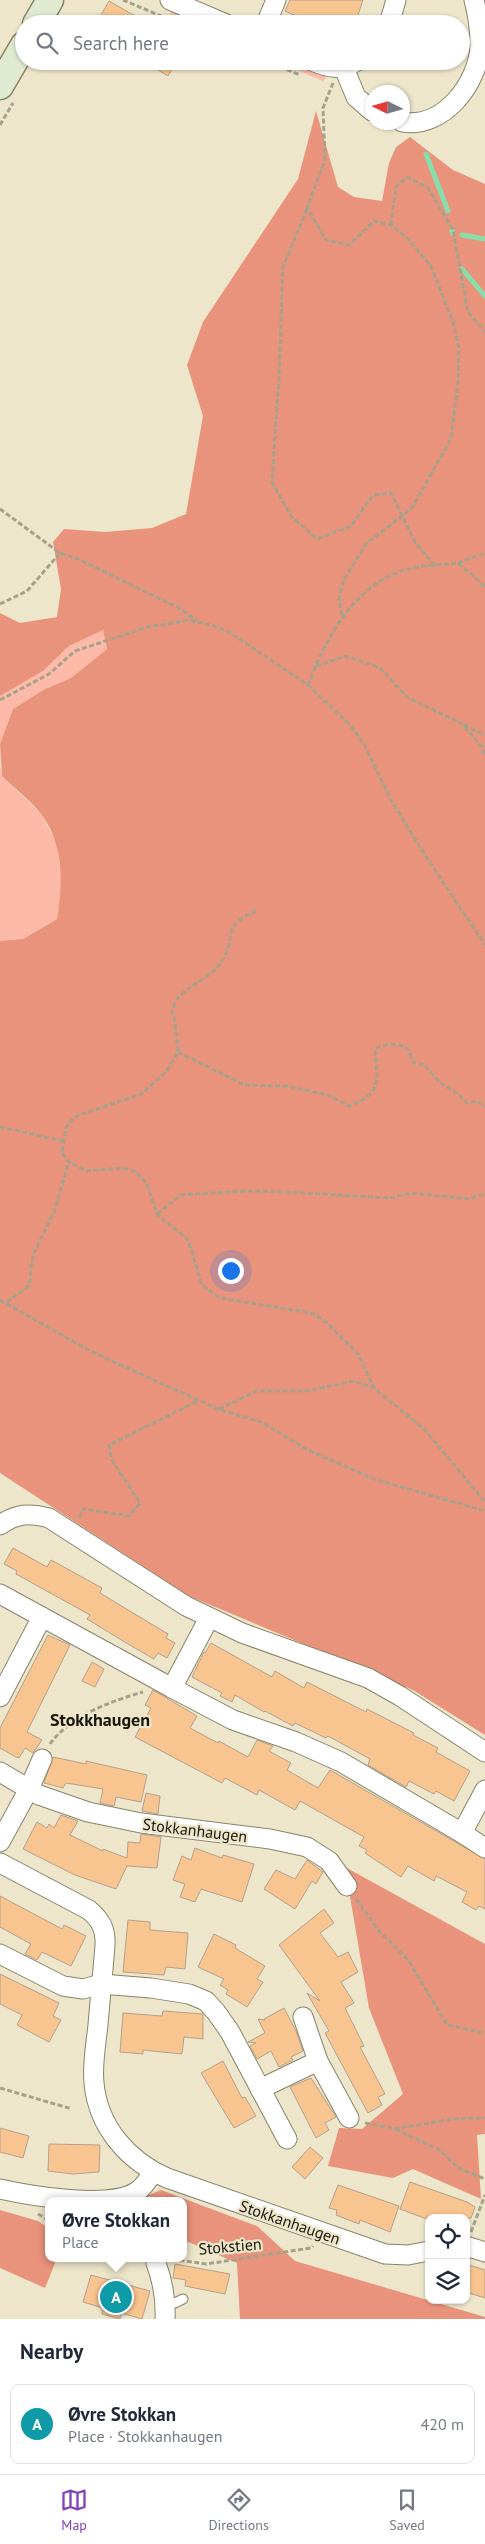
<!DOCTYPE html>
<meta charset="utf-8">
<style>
:root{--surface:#fff;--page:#f2f2f3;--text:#1f2937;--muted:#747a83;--line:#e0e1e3;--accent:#8044ba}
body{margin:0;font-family:"PT Sans",sans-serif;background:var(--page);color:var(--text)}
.controls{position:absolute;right:15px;bottom:15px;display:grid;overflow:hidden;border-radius:10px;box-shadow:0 1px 4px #0004}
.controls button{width:45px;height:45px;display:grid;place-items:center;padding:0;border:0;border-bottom:1px solid var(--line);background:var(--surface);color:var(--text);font:25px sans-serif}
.compass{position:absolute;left:365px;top:85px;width:45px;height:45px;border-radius:50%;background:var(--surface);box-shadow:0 1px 4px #0004;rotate:275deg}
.you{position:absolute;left:230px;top:1270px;width:18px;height:18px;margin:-12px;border:4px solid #fff;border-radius:50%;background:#1a73e8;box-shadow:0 0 0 8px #1a73e833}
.badge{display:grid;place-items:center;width:32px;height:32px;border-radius:50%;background:var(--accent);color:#fff;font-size:16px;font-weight:700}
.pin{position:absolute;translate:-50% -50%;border:2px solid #fff;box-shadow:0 1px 5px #0006}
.popup{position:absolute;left:45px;top:2197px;width:142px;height:65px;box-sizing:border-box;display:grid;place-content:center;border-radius:10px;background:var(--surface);filter:drop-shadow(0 1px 4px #0005);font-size:16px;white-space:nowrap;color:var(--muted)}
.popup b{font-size:19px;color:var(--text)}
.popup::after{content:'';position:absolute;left:50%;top:100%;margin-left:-10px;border:10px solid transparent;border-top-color:var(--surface)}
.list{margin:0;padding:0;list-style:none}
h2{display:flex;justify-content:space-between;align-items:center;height:65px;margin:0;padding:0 20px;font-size:21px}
h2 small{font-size:16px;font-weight:400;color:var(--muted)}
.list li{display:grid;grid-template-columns:32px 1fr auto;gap:15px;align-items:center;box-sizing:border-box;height:80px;margin:0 10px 10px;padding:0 10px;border:1px solid var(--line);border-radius:10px}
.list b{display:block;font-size:19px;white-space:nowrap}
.list p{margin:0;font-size:16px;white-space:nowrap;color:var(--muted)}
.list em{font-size:16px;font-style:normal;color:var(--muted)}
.icon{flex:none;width:28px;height:28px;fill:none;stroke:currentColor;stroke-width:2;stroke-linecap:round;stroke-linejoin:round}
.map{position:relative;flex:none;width:485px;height:2319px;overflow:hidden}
.search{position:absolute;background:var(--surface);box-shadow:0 1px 4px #0004;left:15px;right:15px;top:15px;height:55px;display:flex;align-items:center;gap:12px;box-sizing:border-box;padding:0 18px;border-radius:28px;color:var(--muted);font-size:19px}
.sheet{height:155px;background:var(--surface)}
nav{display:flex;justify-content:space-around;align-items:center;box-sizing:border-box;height:70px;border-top:1px solid var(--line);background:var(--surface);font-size:14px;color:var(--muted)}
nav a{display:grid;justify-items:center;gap:2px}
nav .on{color:var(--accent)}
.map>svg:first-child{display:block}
.green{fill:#febaa8}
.forest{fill:#ea937c}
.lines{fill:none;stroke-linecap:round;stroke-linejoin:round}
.stream{stroke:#87deab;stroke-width:5}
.building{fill:#f8c490;stroke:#b6a08c}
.lane-casing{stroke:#898369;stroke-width:11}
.street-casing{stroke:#898369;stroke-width:21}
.secondary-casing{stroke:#898369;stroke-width:29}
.path{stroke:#a6a18b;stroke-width:3;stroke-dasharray:5 2.5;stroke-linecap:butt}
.lane{stroke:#fff;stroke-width:9}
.street{stroke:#fff;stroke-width:19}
.secondary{stroke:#e0ead0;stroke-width:26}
.labels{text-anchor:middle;stroke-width:4.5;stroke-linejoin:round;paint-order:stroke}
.street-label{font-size:16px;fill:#19170d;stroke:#ede6ca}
.neighbourhood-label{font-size:18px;font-weight:bold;fill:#19170d;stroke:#ede6ca}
</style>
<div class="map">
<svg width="485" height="2319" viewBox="0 0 485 2319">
<rect width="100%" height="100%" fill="#ede6ca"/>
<g class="green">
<path d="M172,10L205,24H187L171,17L170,14Z"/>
<path d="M277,61H293L325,75L326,78L323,81Z"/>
<path d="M103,629L107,649L71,678L45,689L13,709L0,744V696L43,671L69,646Z"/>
<path d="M0,764L2,776L41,814L57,843L62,888L57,919L23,939L0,941Z"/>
</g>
<g class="forest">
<path d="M316,111L338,187L354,197L382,201L389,163L396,147L410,137L453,170L485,184V1735L413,1690L189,1596L0,1473V941L23,939L57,919C63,883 64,844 41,814C30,800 14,788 2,776L0,744L13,709L45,689L71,678L107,649L103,630L69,646L43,671L0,696V613L20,623L57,617L61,589L53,542L64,529L105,532L152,528L186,514L203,416L187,365L203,322L298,179Z"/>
<path d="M345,1867L485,1944V2134L477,2135L481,2199L413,2169L393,2178L328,2166L339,2128L362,2129L403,2094L369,2008Z"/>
<path d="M161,2190L257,2226L295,2261L485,2317V2319H240L237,2263L184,2240V2201H134Z"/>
<path d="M0,2210L38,2221L48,2228V2258H57L45,2288L0,2268Z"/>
</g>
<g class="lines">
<g class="stream">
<path d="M426,154L448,211"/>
<path d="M452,231L453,234"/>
<path d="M462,235L485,239"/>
<path d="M462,269L485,296"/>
</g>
</g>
<g class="building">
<path d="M290,0H363L355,24H304L306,20L285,11Z"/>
<path d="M109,1L149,24H96Z"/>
<path d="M143,61H177L168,76Z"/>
<path d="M13,1548L47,1567L51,1560L102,1588L100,1593L168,1634L166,1638L175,1643L167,1658L158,1653L154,1659L128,1644L87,1619L90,1615L16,1574L17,1571L4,1564Z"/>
<path d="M48,1635L70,1645L27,1732L42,1740L33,1753L25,1748L19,1758L16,1757L0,1748V1728Z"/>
<path d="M211,1643L272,1677L275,1671L304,1688L307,1682L366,1712L367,1709L414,1733L413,1735L438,1748L436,1752L470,1771L454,1801L436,1791L434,1794L409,1781L406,1787L368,1765L370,1759L328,1736L326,1738L295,1723L293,1726L265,1711L264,1712L235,1695L232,1702L220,1696L222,1693L192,1677L204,1652L205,1653Z"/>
<path d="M92,1662L104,1669L95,1687L82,1681Z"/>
<path d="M153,1690L197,1716L190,1728L218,1743L219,1741L248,1757L257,1740L273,1746L269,1751L291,1763L287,1770L318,1788L330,1770L485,1859V1909L479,1906L476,1910L462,1902L467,1892L436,1876L434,1881L408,1866L401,1877L365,1853L367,1850L359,1846L364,1837L300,1801L295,1810L259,1790L257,1795L225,1778L222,1783L135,1737L151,1708L145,1705Z"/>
<path d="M53,1757L86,1764V1761L147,1775L141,1802L116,1797L114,1806L100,1803L103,1789L66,1783L63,1788L44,1783Z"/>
<path d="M146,1793L160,1796L158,1814L142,1811Z"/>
<path d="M61,1815L78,1821L70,1835L103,1851V1849L127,1858L128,1842L140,1843L141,1834L161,1837L157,1868L127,1866L116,1889L75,1875L23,1849L37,1822L47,1828L49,1824L54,1828Z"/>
<path d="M195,1848L222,1858L223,1855L254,1864L242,1902L201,1889L195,1902L180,1897L185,1884L173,1880L182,1856L191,1860Z"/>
<path d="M307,1860L323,1872L316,1884L312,1881L295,1909L264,1889L276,1870L295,1879Z"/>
<path d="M0,1896L62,1929L64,1925L86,1936L71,1966L42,1952L37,1960L25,1954L31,1944L0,1927Z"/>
<path d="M324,1909L334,1923L320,1933L338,1957L348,1952L358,1972L341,1982L354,2003L345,2008L364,2046L360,2047L385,2094L378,2097L382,2105L368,2113L325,2033L329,2031L307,1993L320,2001L279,1945Z"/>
<path d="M128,1920L150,1922V1930L188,1933L185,1969L166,1967L164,1975L123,1972Z"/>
<path d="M214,1934L236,1945L235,1948L265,1966L257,1979L263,1982L247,2007L226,1994L228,1990L220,1985L224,1979L198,1967Z"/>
<path d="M0,1974L59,2003L53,2016L61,2020L49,2042L17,2025L22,2015L0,2004Z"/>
<path d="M284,2008L296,2031L303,2051L291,2057L293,2060L279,2067L271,2051L257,2059L250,2046L256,2043L248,2042L265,2033L258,2019L265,2020L264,2019Z"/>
<path d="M163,2011L203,2014V2039L184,2037L182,2054L143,2050V2054L120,2052L123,2013L162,2016Z"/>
<path d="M223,2061L242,2098L245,2097L256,2116L234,2128L201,2073Z"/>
<path d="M311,2078L336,2117L325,2123L329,2130L316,2138L290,2087Z"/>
<path d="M0,2128L29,2136L23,2158L0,2152Z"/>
<path d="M49,2144L100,2145L99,2172L73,2174L48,2171Z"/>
<path d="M310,2147L323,2158L305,2179L292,2167Z"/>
<path d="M410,2182L467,2202L475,2207L471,2218H424L400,2209Z"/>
<path d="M338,2185L399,2206L390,2232L360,2220L359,2224L336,2215L337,2210L329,2208Z"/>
<path d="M175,2264L230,2274L225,2294L185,2286L186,2280L173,2278Z"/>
<path d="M466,2264L485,2270V2298L466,2292Z"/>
<path d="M91,2275L150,2291L142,2319L121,2313L120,2319L102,2314L103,2308L83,2302Z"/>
</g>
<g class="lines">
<defs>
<path id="lane" d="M166,2302L175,2303L183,2299"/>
<g id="street">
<path d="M170,0L226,24"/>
<path d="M266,24L276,0"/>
<path d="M389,24L396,0"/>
<path d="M312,61C328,68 342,71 357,61"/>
<path d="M344,68L356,97L372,111"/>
<path d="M402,122C444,129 478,83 480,46C480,31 478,15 474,0"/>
<path d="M0,1525C17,1513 30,1513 49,1518L186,1606L242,1633L368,1678L400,1696L485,1752"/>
<path d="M0,1594L172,1688L209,1618"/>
<path d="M172,1688L233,1720L296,1742L341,1762L462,1833L485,1790"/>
<path d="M0,1697L42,1617"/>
<path d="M0,1772L39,1795L88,1812L141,1823L270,1839L307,1847L329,1861L347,1886"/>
<path d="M462,1833L485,1848"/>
<path d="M0,1842L29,1789L42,1759"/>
<path d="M0,1863L89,1910C101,1920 106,1930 105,1945C103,1972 100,1999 98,2025C96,2044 92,2064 94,2083C98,2127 128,2161 167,2178L385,2254L408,2255L429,2251"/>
<path d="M0,1954L63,1986L83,1989L101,1984L151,1988L189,1994L206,2001L216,2012L230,2032L287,2139"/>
<path d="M303,2017L318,2061L349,2118"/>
<path d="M260,2089L318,2061"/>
<path d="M0,2189C31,2196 109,2209 136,2192C144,2187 149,2179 153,2172"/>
<path d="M466,2246L485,2252"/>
<path d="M156,2263C163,2282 166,2299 165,2319"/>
</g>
<g id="secondary">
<path d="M36,24L50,0"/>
<path d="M0,86L24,45"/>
</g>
</defs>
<use href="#lane" class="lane-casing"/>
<use href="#street" class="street-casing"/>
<use href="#secondary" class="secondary-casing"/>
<g class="path">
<path d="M123,0L161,16"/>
<path d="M266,61L300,75"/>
<path d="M333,83L323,108L325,160L307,208L326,240L349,245L374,221L391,225L406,237L431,266L453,322L459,348L458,382L451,439L412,508L366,544L344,579L339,598L342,618"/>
<path d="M0,125L13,103"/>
<path d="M307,209L283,267L279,377L272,482L291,516L317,539L351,526L373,495L391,493L415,542L435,566"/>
<path d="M391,225L396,187L407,177L428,188L453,230L468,312L485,332"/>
<path d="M0,509L60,553L78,559L181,609L197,621"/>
<path d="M458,563L485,553"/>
<path d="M0,604L27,591L60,553"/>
<path d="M316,666L346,656L380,668L408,698L461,723L483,748L485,757"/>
<path d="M308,685C325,639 356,582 408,569C424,565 442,565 458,563L485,586"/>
<path d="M0,700L49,674L75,651L148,627L189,620L215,626L229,632L308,685L350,725L364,744L390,798L425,855L485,945"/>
<path d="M464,725L485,735"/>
<path d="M256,911C221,926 237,935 223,960C212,978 191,983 178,998C175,1001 173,1008 172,1012L175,1021L178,1052L166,1072L141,1094L74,1117L66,1128L62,1153L69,1162L86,1171L123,1168L136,1172L147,1184L157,1214L188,1240L202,1285L220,1298L312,1313L326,1322L358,1354L374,1388L425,1430L485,1502"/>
<path d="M178,1052L245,1085L286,1086L328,1095L349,1106C384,1092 377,1081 375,1049C382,1044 402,1042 408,1050C410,1053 412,1059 413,1062L425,1065L439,1082L458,1094L467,1103L477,1101L485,1107"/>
<path d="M0,1127L63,1141"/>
<path d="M157,1214L181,1195L245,1191L287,1192L390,1198L411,1193L468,1199L485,1194"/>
<path d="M0,1300L90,1351L218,1409L261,1422L308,1450L374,1479L485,1511"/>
<path d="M7,1302L29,1286L33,1255L54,1212L69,1162"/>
<path d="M219,1409L257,1391H307L354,1381L374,1388"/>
<path d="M79,1518L84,1509L129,1516L140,1503L111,1459L109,1445L198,1401"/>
<path d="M50,1744C70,1716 111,1701 143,1692"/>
<path d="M356,1899L380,1932L409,1961L447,2025L485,2033"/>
<path d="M0,2088L72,2109"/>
<path d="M365,2123L394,2129L453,2119L485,2118"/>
<path d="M395,2129L440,2150L458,2168L485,2179"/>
<path d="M38,2214L48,2220"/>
<path d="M471,2232L485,2195"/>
<path d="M172,2259L206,2264L311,2248L313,2246"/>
</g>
<use href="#lane" class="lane"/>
<use href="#street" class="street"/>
<use href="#secondary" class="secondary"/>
</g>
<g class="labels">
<g class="street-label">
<text transform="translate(195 1830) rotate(7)" y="6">Stokkanhaugen</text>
<text transform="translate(290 2222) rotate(19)" y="6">Stokkanhaugen</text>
<text transform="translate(230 2246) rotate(-5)" y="6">Stokstien</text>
</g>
<g class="neighbourhood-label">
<text x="100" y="1726">Stokkhaugen</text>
</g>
</g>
</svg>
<div class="controls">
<button><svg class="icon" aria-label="locate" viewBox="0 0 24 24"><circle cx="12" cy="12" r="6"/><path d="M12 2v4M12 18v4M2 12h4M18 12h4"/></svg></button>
<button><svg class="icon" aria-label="layers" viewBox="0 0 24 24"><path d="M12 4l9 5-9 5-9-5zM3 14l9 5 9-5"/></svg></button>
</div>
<svg class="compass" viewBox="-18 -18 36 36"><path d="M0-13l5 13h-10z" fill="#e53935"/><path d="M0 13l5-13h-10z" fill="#747a83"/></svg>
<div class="you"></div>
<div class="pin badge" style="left:116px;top:2297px;background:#0f9aa8">A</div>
<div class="popup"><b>Øvre Stokkan</b>Place</div>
<div class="search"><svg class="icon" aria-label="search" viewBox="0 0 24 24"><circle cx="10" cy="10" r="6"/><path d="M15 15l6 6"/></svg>Search here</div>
</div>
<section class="sheet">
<h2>Nearby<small></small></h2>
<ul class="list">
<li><span class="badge" style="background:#0f9aa8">A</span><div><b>Øvre Stokkan</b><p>Place · Stokkanhaugen</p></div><em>420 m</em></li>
</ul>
</section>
<nav>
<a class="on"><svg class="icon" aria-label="map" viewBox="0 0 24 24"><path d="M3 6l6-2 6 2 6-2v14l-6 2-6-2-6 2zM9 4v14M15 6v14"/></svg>Map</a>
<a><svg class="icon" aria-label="directions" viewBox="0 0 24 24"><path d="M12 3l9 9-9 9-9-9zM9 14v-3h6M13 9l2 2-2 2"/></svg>Directions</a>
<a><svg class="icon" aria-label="saved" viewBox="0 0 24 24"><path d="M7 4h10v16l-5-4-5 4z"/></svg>Saved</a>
</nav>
